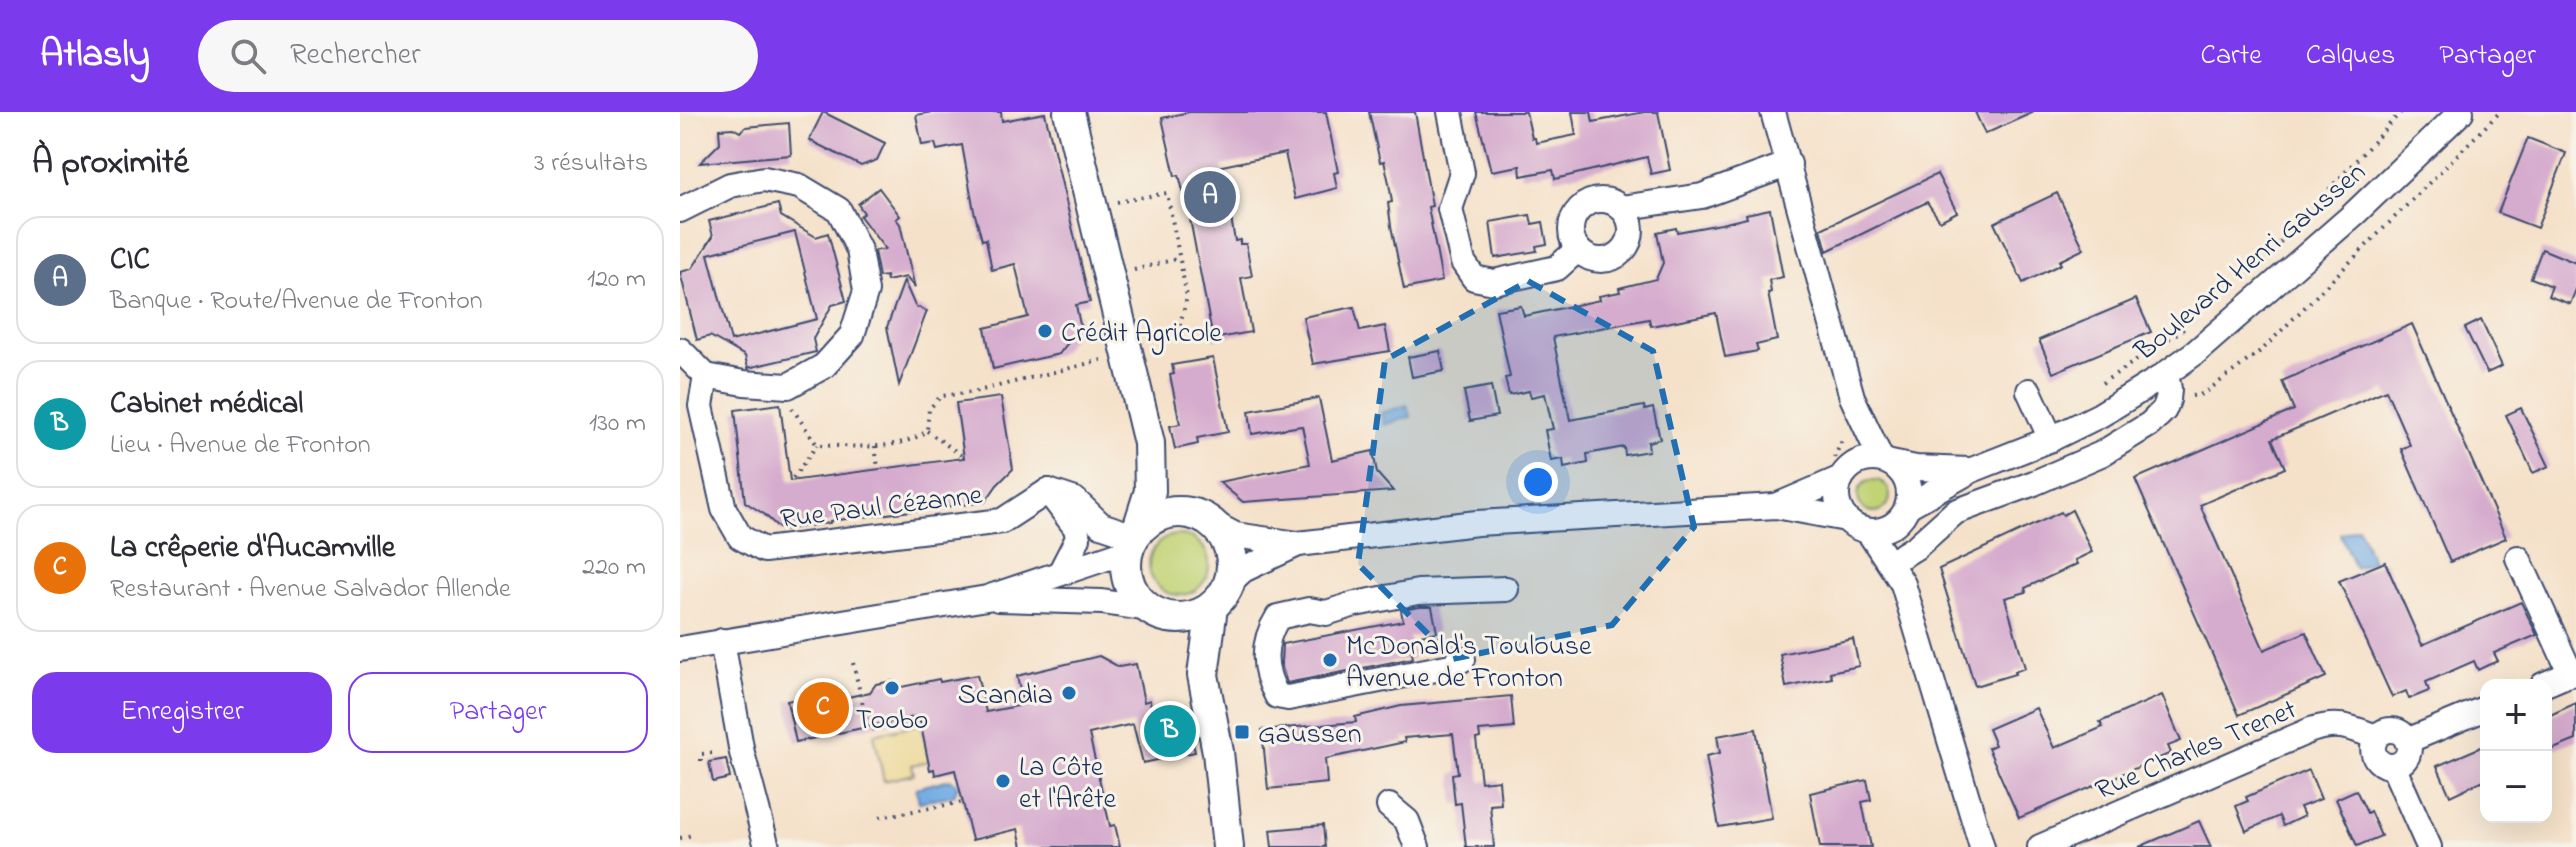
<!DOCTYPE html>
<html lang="fr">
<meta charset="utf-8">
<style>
:root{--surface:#fff;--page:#f7f7f7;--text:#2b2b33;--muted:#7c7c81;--line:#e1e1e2;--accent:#7c3aed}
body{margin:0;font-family:"Indie Flower",sans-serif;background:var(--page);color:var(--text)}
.controls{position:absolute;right:24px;bottom:24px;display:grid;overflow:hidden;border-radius:16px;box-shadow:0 8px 32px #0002}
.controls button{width:72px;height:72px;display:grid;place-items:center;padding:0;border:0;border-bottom:2px solid var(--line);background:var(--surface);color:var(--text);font:40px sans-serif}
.you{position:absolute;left:858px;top:370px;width:28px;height:28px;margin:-20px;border:6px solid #fff;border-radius:50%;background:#1a73e8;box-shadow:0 0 0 12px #1a73e833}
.badge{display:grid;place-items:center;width:52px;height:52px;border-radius:50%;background:var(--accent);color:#fff;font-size:26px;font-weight:700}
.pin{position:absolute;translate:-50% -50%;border:4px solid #fff;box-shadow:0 2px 8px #0006}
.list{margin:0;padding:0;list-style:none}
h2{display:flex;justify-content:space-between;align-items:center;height:104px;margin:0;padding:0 32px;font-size:34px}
h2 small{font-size:26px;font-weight:400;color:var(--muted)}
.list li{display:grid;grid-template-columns:52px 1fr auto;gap:24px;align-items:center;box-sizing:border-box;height:128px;margin:0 16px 16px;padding:0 16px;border:2px solid var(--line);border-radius:24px}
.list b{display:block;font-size:30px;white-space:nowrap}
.list p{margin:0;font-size:26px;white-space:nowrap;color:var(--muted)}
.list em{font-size:26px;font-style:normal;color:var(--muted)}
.actions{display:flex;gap:16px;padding:24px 32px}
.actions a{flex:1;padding:18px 0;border:2px solid var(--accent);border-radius:24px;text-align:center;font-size:28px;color:var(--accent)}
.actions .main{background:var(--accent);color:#fff}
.icon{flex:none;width:44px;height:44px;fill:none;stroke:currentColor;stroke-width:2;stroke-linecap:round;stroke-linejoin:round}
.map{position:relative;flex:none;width:1896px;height:735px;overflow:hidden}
header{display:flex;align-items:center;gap:48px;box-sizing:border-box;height:112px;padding:0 40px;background:var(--accent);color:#fff}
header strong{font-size:38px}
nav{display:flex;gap:44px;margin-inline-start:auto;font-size:28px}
.search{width:560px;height:72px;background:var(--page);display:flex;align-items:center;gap:20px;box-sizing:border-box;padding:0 28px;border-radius:44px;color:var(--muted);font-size:30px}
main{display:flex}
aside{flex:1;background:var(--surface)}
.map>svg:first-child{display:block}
.green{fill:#c1d375;stroke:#6e816a;stroke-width:2}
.sand{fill:#eeda9e;stroke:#84847e;stroke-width:2}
.water{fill:#73ace3;stroke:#476ea0;stroke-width:2}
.building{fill:#d6acce;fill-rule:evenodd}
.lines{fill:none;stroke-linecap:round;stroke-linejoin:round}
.minor-casing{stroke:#3c4a6e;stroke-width:28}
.major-casing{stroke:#3c4a6e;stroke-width:34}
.path{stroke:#3c4a6e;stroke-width:4;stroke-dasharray:2 6;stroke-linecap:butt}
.minor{stroke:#fff;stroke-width:24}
.major{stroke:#fff;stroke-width:30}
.marked{fill:#1f6fb2;fill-opacity:0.2;stroke:#1f6fb2;stroke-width:6;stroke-dasharray:16 10;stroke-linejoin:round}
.poi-dot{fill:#1f6fb2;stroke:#f7f3e8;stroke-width:3}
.labels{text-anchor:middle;stroke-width:6;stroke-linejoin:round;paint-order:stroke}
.street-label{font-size:28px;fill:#1b2f5e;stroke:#f7f3e8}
.poi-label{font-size:28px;fill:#1b2f5e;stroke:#f7f3e8;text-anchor:start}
</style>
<header>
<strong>Atlasly</strong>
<div class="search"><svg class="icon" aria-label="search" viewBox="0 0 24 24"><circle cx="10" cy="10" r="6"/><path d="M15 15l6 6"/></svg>Rechercher</div>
<nav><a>Carte</a><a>Calques</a><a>Partager</a></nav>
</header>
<main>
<aside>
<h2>À proximité<small>3 résultats</small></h2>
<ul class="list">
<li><span class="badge" style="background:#5c6f8a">A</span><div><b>CIC</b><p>Banque · Route/Avenue de Fronton</p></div><em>120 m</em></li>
<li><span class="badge" style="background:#0f9aa8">B</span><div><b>Cabinet médical</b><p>Lieu · Avenue de Fronton</p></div><em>130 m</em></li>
<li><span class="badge" style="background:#e8710a">C</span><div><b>La crêperie d'Aucamville</b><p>Restaurant · Avenue Salvador Allende</p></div><em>220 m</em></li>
</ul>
<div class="actions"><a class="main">Enregistrer</a><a>Partager</a></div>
</aside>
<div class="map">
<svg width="1896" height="735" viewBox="0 0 1896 735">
<rect width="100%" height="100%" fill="#f7f3e8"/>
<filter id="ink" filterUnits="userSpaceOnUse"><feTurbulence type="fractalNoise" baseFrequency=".0125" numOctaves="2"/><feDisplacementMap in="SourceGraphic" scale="16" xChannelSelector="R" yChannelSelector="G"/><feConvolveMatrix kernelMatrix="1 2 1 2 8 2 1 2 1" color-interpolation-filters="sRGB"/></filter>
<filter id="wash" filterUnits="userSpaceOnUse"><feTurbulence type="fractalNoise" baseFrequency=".006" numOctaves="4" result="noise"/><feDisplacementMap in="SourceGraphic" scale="32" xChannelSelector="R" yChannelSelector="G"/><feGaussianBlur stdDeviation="1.8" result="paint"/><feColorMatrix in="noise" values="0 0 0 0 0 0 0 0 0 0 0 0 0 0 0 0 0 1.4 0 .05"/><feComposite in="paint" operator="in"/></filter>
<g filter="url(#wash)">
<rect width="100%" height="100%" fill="#f5e1c9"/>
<g class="green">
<circle cx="1194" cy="384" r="16"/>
<circle cx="499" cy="453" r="30"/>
</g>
<path class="sand" d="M241,612L249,649L232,653L234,662L204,669L194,622Z"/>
<g class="water">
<path d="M727,293L731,305L704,313L701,301Z"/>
<path d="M1678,415L1693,449L1675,456L1660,422Z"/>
<path d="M270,667L278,673L274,683L239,690L236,676Z"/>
</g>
<g id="blocks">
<g class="building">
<path d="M143,0L205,31L197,48L181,54L129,28Z"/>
<path d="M252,0H321L322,9L365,1L410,190L396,193L400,213L398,218L379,242L313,257L305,216L348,205L335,152L312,158L306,127L302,128L294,99L282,33L257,38L255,31L242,33L236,3Z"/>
<path d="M509,0H646L658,60L654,61L657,76L615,87L605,41L542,54L555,129L560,128V132H566L572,164L561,166L571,220L533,227L510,107L499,63L495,64L482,6Z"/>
<path d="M689,0H735L752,94L748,95L762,169L724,177L711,114L708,91L712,90L709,71L704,49L700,50Z"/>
<path d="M796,0H846L852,26H855L856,31L896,23L892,0H911L913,10L964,0H978L990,58L971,62L967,45L875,67L873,58L841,64L840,54L811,59Z"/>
<path d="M1295,0H1354L1305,22Z"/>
<path d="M109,11L111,43L20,51L40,31L39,17L53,16L60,20L66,15Z"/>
<path d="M1848,26L1886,41L1857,116L1818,101Z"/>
<path d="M1257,62L1277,100L1260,109L1247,90L1147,139L1141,117Z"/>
<path d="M199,76L220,104L216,107L220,112L235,176L226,165L207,169L206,164L199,165L194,139L205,137L180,104L184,101L178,92Z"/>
<path d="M1377,81L1404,137L1379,149L1381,152L1343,171L1314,111Z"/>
<path d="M98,92L101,104L136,125L148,121L166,189L152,193L133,227L136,240L68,256L65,244L30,224L17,228L0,160L12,157L33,124L29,109ZM115,120L137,207L51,229L28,142Z"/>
<path d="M1090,97L1103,165L1089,168L1091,180L1088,181L1097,228L1076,233L1078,239L1045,245L1036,201L971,214L969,207L873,225L890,308L964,294L965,298L973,296L980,327L968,330L969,339L945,343L944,335L907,342L908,351L884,356L883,347L871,349L865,318L873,317L865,282L851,285L849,279L829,283L825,266L830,265L816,198L841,194L844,204L920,188L919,184L940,180L939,176L976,167L983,151L977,120L996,116L997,120L1041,112L1067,106L1066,102Z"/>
<path d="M850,103L852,112L863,110L867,132L856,134L857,139L815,146L810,110Z"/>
<path d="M1862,137L1896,151V177L1890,192L1868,184L1872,174L1851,166Z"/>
<path d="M224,169L235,194L247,199L219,273L207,215Z"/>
<path d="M1456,187L1471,220L1373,261L1359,228Z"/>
<path d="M674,195L680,219L705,214L710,239L633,252L623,205Z"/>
<path d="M1801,208L1822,254L1807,261L1785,216Z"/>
<path d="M1732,212L1826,426L1770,450L1721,337L1730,333L1706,278L1592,327L1605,356L1520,393L1584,538L1626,520L1646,565L1559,603L1455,367L1614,298L1602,269Z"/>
<path d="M760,239L764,259L732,265L728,245Z"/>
<path d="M533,246L548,320L517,326L518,332L495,337L490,314L500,312L490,263L494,262L492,253Z"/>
<path d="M811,274L817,304L790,309L784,279Z"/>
<path d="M321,285L333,357L317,373L305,390L150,409V411L101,418L84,402L65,390L55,298L100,292L110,369L284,346L276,291Z"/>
<path d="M639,286L652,348L693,339L697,361L713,379L563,390L539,370L630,352L622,314L572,322L569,299Z"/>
<path d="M1841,296L1869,354L1853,361L1826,303Z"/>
<path d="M1392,398L1412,440L1395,448L1397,452L1345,476L1346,480L1325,486L1345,556L1334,560L1335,562L1295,574L1259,457L1381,400L1383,403Z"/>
<path d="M1705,450L1742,533L1841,490L1857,523L1814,541L1818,549L1808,553L1798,558L1794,549L1746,570L1749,579L1729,587L1726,579L1712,585L1659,469Z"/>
<path d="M740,495H752L757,520L729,525L733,546L607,571L601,552L602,532L723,509L721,498Z"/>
<path d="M1173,527L1179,554L1150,560L1152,566L1106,575L1100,542Z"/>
<path d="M419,544L439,555L456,552L464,590L470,588L473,608L506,601L515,640L463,651L453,612L409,622L430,714L435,713L440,735H342L338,717L292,728L275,658L255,663L254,657L250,658L239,604L116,630L107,589L148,580L142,591L190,580L196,572L213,569L222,575L259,567L260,570L297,563L306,600L343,593L337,564Z"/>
<path d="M1482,583L1501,629L1488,634L1491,641L1339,706L1308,636L1315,633L1308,617L1356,596L1374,636L1423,615L1420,610Z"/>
<path d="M831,584L834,616L799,619L800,626L796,627L801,670L819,668L821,692L810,693L814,735H786L781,691L775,692L772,662L778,661L773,622L724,626L725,630L645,647L647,671L588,677L582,618L676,610L675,605L721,594Z"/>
<path d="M1896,591V628L1866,640V605Z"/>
<path d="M1076,617L1092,706L1039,715L1026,644L1040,641L1037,624Z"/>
<path d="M1806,633V667L1770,684L1757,654Z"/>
<path d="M46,647L50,666L33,670L29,650Z"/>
<path d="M1629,658L1641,687L1620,695L1624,704L1603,714L1599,704L1566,719L1556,694L1568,689L1566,685Z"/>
<path d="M1187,668L1191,688L1182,690L1191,735H1140L1130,681Z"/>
<path d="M1676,678L1687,701L1690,699L1701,724L1677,734L1656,687Z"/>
<path d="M1519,709L1531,735H1459Z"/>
<path d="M643,713L645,735H592L590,718Z"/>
</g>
</g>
</g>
<g filter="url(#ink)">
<use href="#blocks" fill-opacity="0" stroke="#3c4a6e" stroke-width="2"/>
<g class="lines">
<defs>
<g id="minor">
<path d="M770,0L782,61L770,97L783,150L794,166L814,170L877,156L898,137"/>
<path d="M1093,0L1172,285L1201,347"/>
<circle cx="921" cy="118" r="30"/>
<path d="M941,96L1022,84L1109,52"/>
<path d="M0,98L50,73L84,67L119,74L159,98L179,138L186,179L172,223L144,254L108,274L64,271L26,264"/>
<path d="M0,238L26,264L21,294L44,397L60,425L84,438L322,409L368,379"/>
<path d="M1349,279L1371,327"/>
<circle cx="1193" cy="383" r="36"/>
<path d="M1211,351L1236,356L1289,358"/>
<path d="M368,379L395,388L421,413L454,424"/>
<path d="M368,379L396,416L398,426L380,461"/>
<path d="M1096,394L1161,366"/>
<path d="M1228,394L1292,358L1371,327L1420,303L1480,266L1516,240L1674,102L1781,0"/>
<path d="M534,412L555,423L618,432L797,411L1096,394L1166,407"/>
<path d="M1188,419L1223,472L1302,735"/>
<path d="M1223,443L1236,435L1275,400L1354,371L1421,342L1470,312L1484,298L1488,288L1489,277L1486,262"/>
<path d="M1838,446L1891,562"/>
<path d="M549,471L563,458L618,432"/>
<path d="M318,487L422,490L469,497"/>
<path d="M42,529L62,641L87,735"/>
<path d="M0,537L307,486L447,439"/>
<path d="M783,547L771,554L608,586L597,584C582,557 581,532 598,505L629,498L646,501L675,492L738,480L826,477"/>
<path d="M1863,573L1896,559"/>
<circle cx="1711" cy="636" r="18"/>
<path d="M1727,629L1806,596"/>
<path d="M1713,654L1749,735"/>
<path d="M709,694L727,709L737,735"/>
<path d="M1360,735L1631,618C1658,609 1670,615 1696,625"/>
</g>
<g id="major">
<path d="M389,0L469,331L470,379L457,420"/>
<circle cx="499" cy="453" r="53"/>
<path d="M532,495L523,563L538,640L548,735"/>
</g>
</defs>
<use href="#minor" class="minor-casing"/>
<use href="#major" class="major-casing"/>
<g class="path">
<path d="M437,90L487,81L507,185L499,216"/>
<path d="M1589,142L1721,0"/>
<path d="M454,158L500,146"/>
<path d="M1422,271L1508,214"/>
<path d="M1512,284L1523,282L1582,238L1820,0"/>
<path d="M112,296L137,333C172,334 217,340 247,319L249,297L261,284L294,280L422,248"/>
<path d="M247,319L281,343"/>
<path d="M195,334L198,356"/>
<path d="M1154,346L1162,329L1167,328"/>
<path d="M113,366L137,333"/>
<path d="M173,551L189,618L240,608"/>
<path d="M21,649V642L33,641L34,646"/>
<path d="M200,705L283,690"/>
<path d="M0,726L12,723"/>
</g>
<use href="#minor" class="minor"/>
<use href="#major" class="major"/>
</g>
</g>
<path class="marked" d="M848,169L973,239L1014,415L932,513L773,547L678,452L705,248Z"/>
<g class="poi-dot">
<circle cx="365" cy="219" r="8"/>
<circle cx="650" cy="548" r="8"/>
<circle cx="212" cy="576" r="8"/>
<circle cx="389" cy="581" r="8"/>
<rect x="554" y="612" width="16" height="16" rx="4"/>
<circle cx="323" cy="669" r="8"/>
</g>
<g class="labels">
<g class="street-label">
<text transform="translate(1569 148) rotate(-40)" y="10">Boulevard Henri Gaussen</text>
<text transform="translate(201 393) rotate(-7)" y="10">Rue Paul Cézanne</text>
<text transform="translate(1515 636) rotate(-23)" y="10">Rue Charles Trenet</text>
</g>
<g class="poi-label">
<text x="381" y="229">Crédit Agricole</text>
<text x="666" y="542">McDonald's Toulouse<tspan x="666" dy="32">Avenue de Fronton</tspan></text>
<text x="373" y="591" text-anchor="end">Scandia</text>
<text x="212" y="616" text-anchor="middle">Toobo</text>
<text x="578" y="630">Gaussen</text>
<text x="339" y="663">La Côte<tspan x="339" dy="32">et l'Arête</tspan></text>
</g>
</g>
</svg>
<div class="controls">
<button>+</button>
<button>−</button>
</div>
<div class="you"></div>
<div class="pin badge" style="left:530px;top:85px;background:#5c6f8a">A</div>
<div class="pin badge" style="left:490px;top:619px;background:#0f9aa8">B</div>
<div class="pin badge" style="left:143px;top:596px;background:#e8710a">C</div>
</div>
</main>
